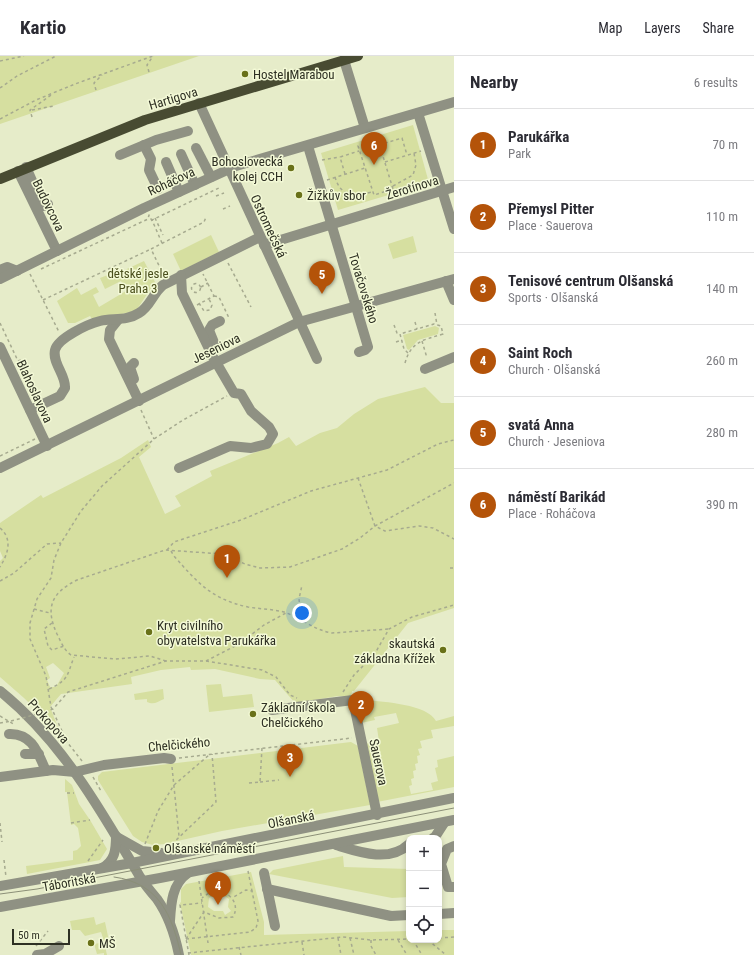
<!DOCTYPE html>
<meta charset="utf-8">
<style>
:root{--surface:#fff;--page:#f2f2f3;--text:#2b2b33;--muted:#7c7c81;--line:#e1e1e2;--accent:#b45309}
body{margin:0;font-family:"Roboto Condensed",sans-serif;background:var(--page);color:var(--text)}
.controls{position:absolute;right:12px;bottom:12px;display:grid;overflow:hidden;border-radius:8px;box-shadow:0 2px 6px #0003}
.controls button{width:36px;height:36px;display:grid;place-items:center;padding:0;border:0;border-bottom:1px solid var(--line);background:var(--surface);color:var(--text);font:20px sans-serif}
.scale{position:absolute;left:12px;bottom:10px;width:58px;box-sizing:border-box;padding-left:4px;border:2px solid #2e3023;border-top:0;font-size:11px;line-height:14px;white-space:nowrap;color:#2e3023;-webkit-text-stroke:3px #f3f9d6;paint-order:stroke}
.you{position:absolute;left:302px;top:557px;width:14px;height:14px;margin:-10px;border:3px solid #fff;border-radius:50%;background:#1a73e8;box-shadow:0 0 0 6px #1a73e833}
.badge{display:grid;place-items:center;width:26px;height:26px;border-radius:50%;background:var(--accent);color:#fff;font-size:13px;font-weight:700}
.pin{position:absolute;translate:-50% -33px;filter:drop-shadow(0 1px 2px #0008)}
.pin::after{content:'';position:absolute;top:21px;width:14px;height:12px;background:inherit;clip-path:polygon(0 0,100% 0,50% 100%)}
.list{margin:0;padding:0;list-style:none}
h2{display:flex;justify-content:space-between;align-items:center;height:52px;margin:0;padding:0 16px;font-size:17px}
h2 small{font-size:13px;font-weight:400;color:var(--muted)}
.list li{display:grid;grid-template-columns:26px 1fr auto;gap:12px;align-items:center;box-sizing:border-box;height:72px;padding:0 16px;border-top:1px solid var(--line)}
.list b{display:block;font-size:15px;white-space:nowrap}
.list p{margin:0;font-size:13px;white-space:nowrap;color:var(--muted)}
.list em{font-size:13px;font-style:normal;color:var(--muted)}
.icon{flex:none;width:22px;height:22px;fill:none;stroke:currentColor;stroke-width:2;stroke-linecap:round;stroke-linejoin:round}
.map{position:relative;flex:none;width:454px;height:899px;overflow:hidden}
header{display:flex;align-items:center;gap:24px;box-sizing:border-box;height:56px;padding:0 20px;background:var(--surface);border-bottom:1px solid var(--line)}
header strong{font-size:19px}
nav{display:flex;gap:22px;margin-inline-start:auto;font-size:14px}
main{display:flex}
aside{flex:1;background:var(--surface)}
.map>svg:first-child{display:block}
.green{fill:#d6dfa0;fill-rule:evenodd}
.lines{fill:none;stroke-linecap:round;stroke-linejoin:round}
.path{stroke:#a6aa8f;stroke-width:1.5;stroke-dasharray:3 3;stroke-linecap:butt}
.minor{stroke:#8f9183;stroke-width:10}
.major{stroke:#484b32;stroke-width:10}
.tram{stroke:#8b8f77;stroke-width:1}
.path-bridge{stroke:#a6aa8f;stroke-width:1.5;stroke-dasharray:3 3;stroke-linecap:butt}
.poi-dot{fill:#697119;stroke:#f3f9d6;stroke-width:1.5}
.labels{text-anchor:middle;stroke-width:3;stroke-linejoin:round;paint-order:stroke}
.poi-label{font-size:13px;fill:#2e3023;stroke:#f3f9d6;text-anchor:start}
.street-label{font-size:13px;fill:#2e3023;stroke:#f3f9d6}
.park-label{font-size:13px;fill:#4a4f1c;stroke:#f3f9d6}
</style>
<header>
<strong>Kartio</strong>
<nav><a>Map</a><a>Layers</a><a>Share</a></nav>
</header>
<main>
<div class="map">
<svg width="454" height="899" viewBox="0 0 454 899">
<rect width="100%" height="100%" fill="#e6ecc9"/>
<g class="green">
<path d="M0,0H199L0,68Z"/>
<path d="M413,69L429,127L338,154L321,97Z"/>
<path d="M211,179L219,196L181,215L173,198Z"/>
<path d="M413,180L417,196L393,203L388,188Z"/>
<path d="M144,205L155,226L136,255L93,264L90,260L75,267H68L57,245L77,232L81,239L96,231L99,236L93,239L99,251L126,235L121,225L105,233L100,222L113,217L114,219Z"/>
<path d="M435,270L439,272L438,278L418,284L409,294L407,293L403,279Z"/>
<path d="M425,331L441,347H454V552L408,567L354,635H352L351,641L338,640L295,647L275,624L260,623L215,613L191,614L190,611L161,614L131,621L132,628L61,638L50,651L59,674L58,675L24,642L0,621V505L3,502L0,495V467L41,439L43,442L121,402L148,384L151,391L139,401L165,458L181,450L175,440L212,420L210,415L278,387L289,381L296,390L320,377L337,372L354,358L378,343ZM53,607L64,617L56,631H50L47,624L50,622L46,611Z"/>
<path d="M221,628L223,641L252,638L254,651L209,656L206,629Z"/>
<path d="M163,633L164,643C157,646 154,649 147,646V643L135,644L134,638Z"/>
<path d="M366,644C384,646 427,648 436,665L454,660V670L431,674L433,682L420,685L422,692L418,693L420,699L417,700L418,707L415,708L416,714L413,715L414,722L411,723L412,729L409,730L411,738L433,734L431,727L438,725L435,712L438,711L437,704L454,700V731L377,746L365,688L379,685L377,672L399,667L396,657L374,661L375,664L361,667L356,646Z"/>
<path d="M351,686L358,690L370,749L222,775L164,788L153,789L142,786L133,780L98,724V720L102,716Z"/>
<path d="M65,723L72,729L79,748L90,764L107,793L100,804L27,818L26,810L73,804V795L77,794L81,790L78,772L74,768L71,769L67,736H65Z"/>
<path d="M343,800L344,811L409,813V841L392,842L269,818L273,814Z"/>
<path d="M251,816L264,866V879L409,875V884H439V874H454V899H191L180,847L181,846V833L186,828ZM216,838L223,839L229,843L228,851L231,855L225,859L223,855H214L208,851L209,842Z"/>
<path d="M94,861L96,869L105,866L109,885L104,886L107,899H104V897L97,898L94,888L100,887L99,883L103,882L101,876L85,880L80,874H72L70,865Z"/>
</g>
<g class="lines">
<g class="path">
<path d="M0,5L24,0"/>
<path d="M149,16L147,9L153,0"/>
<path d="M0,32L17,20L56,0"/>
<path d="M96,34L94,27L102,19"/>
<path d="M32,54L54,50"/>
<path d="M32,61L30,54L51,39"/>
<path d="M0,63L36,44L75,28L153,0"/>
<path d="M378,84L393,133L374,139L358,90Z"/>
<path d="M379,89L402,82L407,99"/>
<path d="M322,104L340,101"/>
<path d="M385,106L421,95"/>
<path d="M345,118L340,101L359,95"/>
<path d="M335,121C341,142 355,140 372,136"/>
<path d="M327,124L365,112"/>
<path d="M393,130L413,119L416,109L414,97"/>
<path d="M216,140L224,137"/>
<path d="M223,153L230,150"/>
<path d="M155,162L163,179"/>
<path d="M162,187L152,164L221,131"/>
<path d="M228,207L251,251"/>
<path d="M41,213L148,163L149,159L152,165"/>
<path d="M30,218L59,276"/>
<path d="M164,220L151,193L204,166L206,161"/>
<circle cx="196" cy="232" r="4.5"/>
<path d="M201,231L208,227"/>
<path d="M214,240L219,241L229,262"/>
<path d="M43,244L151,193"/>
<path d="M199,247L204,255L210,254L212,249L209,243"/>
<path d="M197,249L214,240L203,218"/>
<path d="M435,257L437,269"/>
<path d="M415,266L417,273"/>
<path d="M0,267L18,305"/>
<path d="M394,269L397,277L400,278"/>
<path d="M422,285L427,302"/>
<path d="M396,286L402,284"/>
<path d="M18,305L23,303"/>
<path d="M405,307C411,285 424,284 443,278L441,270L434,268L400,278L404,293L408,297"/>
<path d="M141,354L154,383"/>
<path d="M0,400L35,383"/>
<path d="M358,422L375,470L385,475L419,470L433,472L454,483"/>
<path d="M0,472C13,483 8,498 0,511"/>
<path d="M167,494L174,486L241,464L311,435L387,414L438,388L454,384"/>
<path d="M171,495L174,500C198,527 211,543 248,551C260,553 272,553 284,556C301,562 314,574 332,577L389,573"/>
<path d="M450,512H454"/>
<path d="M0,525L14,517L47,488L61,487"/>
<path d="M300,552L299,543L302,529"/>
<path d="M34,553L50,557"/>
<path d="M52,567L44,573L48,590L52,594L64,590"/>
<path d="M166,605L150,600L115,603L71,599C64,594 61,586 57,578C45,552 51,537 77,524L165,494L223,498L245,508L260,512L290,511L342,493L360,482L375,470L454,427"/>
<path d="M206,605L239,588L264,569L286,557"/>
<path d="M49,633C69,624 67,619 74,601"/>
<path d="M343,636L354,619L374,599L389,573L412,561L454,549"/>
<path d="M45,656L53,653L68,636L166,605H206L262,614L276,621L290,639L297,642"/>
<path d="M0,660L15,669"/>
<path d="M0,667L11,665"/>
<path d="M51,671L65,685"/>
<path d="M179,702L352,682"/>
<path d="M82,705L67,686L51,651L46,620L30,583V567L37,543L51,522L54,504L61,487L81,455L102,430L154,383L183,364L227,340"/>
<path d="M172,711L179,780"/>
<path d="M93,721L101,735"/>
<path d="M260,726L279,724"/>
<path d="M249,727L260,726L262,692"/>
<path d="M67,737H74"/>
<path d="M0,767L2,786"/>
<path d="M71,767L90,764"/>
<path d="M145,788L158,755L174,729L209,699"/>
<path d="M172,788L216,746L212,698"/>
<path d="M4,804L6,821"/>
<path d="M88,805L103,784"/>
<path d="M248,815L252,835"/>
<path d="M199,825L208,887"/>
<path d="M338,882L341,899"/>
<path d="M350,882L354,899"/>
<path d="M439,882L454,881"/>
<path d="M186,883L250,876L256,872L258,865L252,835L246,834L232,842"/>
<path d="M186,883L204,856L219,862L233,861C241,847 228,833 213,836C209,836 205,840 202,842"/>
<path d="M371,884V890L376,899"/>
<path d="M398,884L407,899"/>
<path d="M413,884L422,899"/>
<path d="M428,884L446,899"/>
<path d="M302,886L304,899"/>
<path d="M36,890L48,875"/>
<path d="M239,891L241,899"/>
<path d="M188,897L343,881L371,884L409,883"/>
<path d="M189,899L180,849L202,847"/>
</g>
<g class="minor">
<path d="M344,4L365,72"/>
<path d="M199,47L317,303"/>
<path d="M418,57L454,173"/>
<path d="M144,89L151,103L149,114L158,133"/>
<path d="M308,90L368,291L365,294L359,296"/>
<path d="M196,92L211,121"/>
<path d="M181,98L195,129"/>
<path d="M120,99L156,84L188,75"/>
<path d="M166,106L179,136"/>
<path d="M26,111L43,150L48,148"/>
<path d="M18,115L57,195"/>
<path d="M264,189L454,131"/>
<path d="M0,214L7,211L17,215"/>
<path d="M0,223L144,152L236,110L454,46"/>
<path d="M446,225L454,244"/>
<path d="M118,264L110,274L109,283L139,345"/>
<path d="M215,289L209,274L212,269L220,265"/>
<path d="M0,291L47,390"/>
<path d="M425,313L454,301"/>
<path d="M134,323L130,311L134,307"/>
<path d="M30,354L60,340L65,332C66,319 52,307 55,294C58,282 88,268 100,265C113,262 127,265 139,257C150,251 153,237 163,229L260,181"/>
<path d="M0,412L299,266L454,223"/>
<path d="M179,412L230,390L251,392L267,388L273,378L269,371L251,355L241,338L234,337L213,301L182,237L181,219"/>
<path d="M0,635C61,684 101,754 140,821C145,829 151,836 157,843C169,860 175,879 179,899"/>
<path d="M272,654L353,644L377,759"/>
<path d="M9,678C32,677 38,697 46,715"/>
<path d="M25,698H39"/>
<path d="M0,721L53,714L75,716L104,709L164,702L171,703"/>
<path d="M117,781L142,795L161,797"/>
<path d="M433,782L435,781L444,767"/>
<path d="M336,789C359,796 389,807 409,788"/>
<path d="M454,790L447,793L441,808L448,831H454"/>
<path d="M102,812C115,805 116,794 116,780"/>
<path d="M264,817L275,870"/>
<path d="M0,830L132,807L454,742"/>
<path d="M267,833L391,860L409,859"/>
<path d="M0,851L160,822L454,764"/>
<path d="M439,858L454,857"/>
<path d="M170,865C171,847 172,828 188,817"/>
<path d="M37,899L45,898L59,890"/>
</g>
<path class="major" d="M0,123L145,64L358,0"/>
<g class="tram">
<path d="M114,821C159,827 172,859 181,899"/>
<path d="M0,838L37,833L454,752"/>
</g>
<path class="path-bridge" d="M11,665L45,656"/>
</g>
<g class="poi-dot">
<circle cx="245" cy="18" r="4"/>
<circle cx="291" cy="112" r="4"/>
<circle cx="299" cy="139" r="4"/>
<circle cx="149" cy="576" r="4"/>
<circle cx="443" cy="594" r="4"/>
<circle cx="253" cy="658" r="4"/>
<circle cx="156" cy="792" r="4"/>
<circle cx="91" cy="887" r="4"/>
</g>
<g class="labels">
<g class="poi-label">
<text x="253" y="23">Hostel Marabou</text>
<text x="283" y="110" text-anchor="end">Bohoslovecká<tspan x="283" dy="15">kolej CCH</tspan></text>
<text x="307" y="144">Žižkův sbor</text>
<text x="157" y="574">Kryt civilního<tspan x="157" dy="15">obyvatelstva Parukářka</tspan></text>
<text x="435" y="592" text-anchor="end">skautská<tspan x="435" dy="15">základna Křížek</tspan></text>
<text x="261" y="656">Základní škola<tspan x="261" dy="15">Chelčického</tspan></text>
<text x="164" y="797">Olšanské náměstí</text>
<text x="99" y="892">MŠ</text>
</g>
<g class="street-label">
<text transform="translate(173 42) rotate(-17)" y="5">Hartigova</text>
<text transform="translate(171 125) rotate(-25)" y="5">Roháčova</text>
<text transform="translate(412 131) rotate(-17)" y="5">Žerotínova</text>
<text transform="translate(49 149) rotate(64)" y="5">Budovcova</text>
<text transform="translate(269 170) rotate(65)" y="5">Ostromečská</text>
<text transform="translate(364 232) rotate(73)" y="5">Tovačovského</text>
<text transform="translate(216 292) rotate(-26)" y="5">Jeseniova</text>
<text transform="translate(35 335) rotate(65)" y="5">Blahoslavova</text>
<text transform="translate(49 665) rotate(48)" y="5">Prokopova</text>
<text transform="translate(179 688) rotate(-5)" y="5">Chelčického</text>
<text transform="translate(379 706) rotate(78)" y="5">Sauerova</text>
<text transform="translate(291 763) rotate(-11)" y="5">Olšanská</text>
<text transform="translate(69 826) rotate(-10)" y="5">Táboritská</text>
</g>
<g class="park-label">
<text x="138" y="222">dětské jesle<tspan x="138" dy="15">Praha 3</tspan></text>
</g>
</g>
</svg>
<div class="controls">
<button>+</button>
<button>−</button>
<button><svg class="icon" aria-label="locate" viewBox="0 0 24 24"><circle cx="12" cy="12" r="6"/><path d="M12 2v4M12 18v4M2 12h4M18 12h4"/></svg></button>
</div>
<div class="scale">50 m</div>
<div class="you"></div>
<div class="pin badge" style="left:227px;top:522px">1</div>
<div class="pin badge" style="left:361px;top:668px">2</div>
<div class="pin badge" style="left:290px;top:721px">3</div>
<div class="pin badge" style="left:218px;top:849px">4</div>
<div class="pin badge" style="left:322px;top:238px">5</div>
<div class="pin badge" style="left:374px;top:109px">6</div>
</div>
<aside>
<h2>Nearby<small>6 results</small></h2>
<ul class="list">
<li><span class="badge">1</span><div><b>Parukářka</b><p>Park</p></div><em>70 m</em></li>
<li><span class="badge">2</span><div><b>Přemysl Pitter</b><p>Place · Sauerova</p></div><em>110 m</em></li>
<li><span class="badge">3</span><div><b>Tenisové centrum Olšanská</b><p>Sports · Olšanská</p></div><em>140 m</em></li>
<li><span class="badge">4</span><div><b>Saint Roch</b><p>Church · Olšanská</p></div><em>260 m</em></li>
<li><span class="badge">5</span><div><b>svatá Anna</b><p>Church · Jeseniova</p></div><em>280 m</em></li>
<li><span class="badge">6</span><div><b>náměstí Barikád</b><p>Place · Roháčova</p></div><em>390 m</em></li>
</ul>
</aside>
</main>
